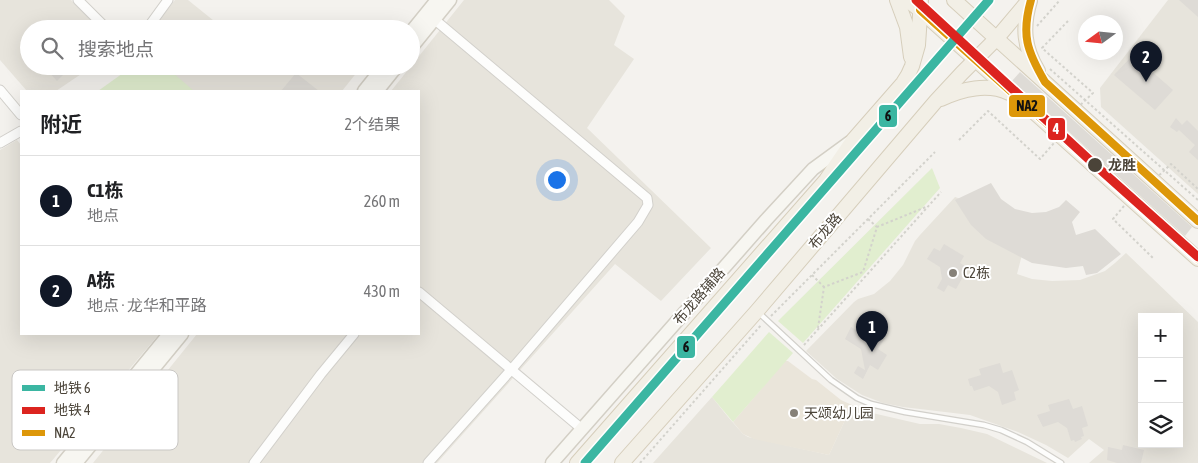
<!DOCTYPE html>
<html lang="zh">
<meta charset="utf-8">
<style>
:root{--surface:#fff;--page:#f2f2f2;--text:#202124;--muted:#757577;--line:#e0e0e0;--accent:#111827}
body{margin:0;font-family:"Asap Condensed","Noto Sans SC",sans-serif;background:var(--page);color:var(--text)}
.controls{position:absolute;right:15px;bottom:15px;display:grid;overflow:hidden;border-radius:0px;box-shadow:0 5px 20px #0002}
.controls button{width:45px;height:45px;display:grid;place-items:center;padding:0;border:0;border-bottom:1px solid var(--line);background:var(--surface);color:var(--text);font:25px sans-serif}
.compass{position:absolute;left:1078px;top:15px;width:45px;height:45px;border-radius:50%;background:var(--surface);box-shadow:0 5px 20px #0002;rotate:255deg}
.you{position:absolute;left:556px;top:179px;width:18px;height:18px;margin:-12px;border:4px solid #fff;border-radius:50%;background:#1a73e8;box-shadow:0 0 0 8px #1a73e833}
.badge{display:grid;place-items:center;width:32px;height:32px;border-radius:50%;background:var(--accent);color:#fff;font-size:16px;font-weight:700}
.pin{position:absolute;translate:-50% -41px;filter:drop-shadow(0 1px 2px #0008)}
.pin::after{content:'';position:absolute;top:26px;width:18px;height:15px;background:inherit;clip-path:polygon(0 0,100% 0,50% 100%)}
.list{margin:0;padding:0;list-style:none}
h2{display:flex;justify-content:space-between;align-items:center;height:65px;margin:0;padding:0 20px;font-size:21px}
h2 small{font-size:16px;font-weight:400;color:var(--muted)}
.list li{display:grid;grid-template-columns:32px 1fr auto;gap:15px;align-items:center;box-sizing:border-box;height:90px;padding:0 20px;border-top:1px solid var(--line)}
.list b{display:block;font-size:19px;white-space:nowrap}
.list p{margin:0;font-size:16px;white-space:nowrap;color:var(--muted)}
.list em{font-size:16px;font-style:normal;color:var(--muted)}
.icon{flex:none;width:28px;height:28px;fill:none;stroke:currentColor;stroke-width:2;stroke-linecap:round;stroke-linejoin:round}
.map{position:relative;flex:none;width:1198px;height:463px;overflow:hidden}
.search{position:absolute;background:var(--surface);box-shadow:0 5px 20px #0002;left:20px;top:20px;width:400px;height:55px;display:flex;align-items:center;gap:12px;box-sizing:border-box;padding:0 18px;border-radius:28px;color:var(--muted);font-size:19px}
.panel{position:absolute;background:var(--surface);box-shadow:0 5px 20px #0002;left:20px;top:90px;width:400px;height:245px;border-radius:0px}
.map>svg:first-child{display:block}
.residential{fill:#e7e4dc;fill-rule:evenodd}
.education{fill:#eae5da}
.green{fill:#e1eecf}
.building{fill:#dedbd6}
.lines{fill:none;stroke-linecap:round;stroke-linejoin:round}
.service-casing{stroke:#d2d0cb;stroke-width:7}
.minor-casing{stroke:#d2d0cb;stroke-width:11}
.secondary-casing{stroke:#d3cfc5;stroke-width:15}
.primary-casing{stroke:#d6cebb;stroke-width:16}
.path{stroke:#d3d2cc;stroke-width:2;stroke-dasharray:2.5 2.5;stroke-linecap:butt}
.service{stroke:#fdfdfc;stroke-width:4.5}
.minor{stroke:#fdfdfc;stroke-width:9}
.secondary{stroke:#f7f6f1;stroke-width:12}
.primary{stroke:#f2efe6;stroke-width:14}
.path-bridge{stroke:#d3d2cc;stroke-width:2;stroke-dasharray:2.5 2.5;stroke-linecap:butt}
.bus-1-casing{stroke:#fff;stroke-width:11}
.bus-1{stroke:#dd9709;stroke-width:8}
.metro-1-casing{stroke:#fff;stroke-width:12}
.metro-2-casing{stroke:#fff;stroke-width:12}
.metro-1{stroke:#3bb6a2;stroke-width:9}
.metro-2{stroke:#dc241f;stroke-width:9}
.stop-dot{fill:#4b4439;stroke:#fff;stroke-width:2}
.poi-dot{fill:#868178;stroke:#fff;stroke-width:2}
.labels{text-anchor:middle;stroke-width:4;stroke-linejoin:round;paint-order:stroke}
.stop-label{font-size:14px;font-weight:bold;fill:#4b4439;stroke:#fff;text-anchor:start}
.street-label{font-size:14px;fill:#4b4439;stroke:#fff}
.poi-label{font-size:14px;fill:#4b4439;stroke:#fff;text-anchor:start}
.key{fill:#fff;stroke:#c9c7c4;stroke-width:1}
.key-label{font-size:14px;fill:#4b4439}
.line-badge{stroke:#fff;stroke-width:2}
.badge-label{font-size:14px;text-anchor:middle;font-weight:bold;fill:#fff}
.pale-badge-label{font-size:14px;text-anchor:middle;font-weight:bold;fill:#111}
</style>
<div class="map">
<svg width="1198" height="463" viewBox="0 0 1198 463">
<rect width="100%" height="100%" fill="#f4f2ee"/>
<g class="residential">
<path d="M0,0H71L100,29H29V66H93L56,91H27L0,60Z"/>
<path d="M175,0H188L224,29H152Z"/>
<path d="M464,0H609L625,16L614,45L634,59L587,128L711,248L661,301L615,264L437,463H93L197,334H419V91H391Z"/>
<path d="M1168,0H1198V194L1101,107L1100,88Z"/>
<path d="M147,66H362L342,91H179Z"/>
<path d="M17,140L21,145V334H159L50,463H0V150Z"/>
<path d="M955,197L961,199L1023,251L1017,274L1032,279L1052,281L1080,280L1105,271L1115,263L1126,253L1198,322V463H1089L1104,450L1089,439L1068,458L1046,445L1018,432L970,415L903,407L883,403L862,395L837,379L806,351L854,302L858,299L874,294L890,281L903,265L915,241L920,235ZM1142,317H1179V444H1142Z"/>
<path d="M712,397L728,417L743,434L748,437L829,455L852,405L868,412L920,424H939L961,428L987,434L1047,463H653Z"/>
</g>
<path class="education" d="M785,361H788L812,379L816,380L841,400L852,405L829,455L754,439L743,434L733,422Z"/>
<g class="green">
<path d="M133,66H165L194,91H98Z"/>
<path d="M932,168L940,188L803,343L778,321Z"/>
<path d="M769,332L793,353L733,422L712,397Z"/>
</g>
<g class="building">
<path d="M1179,0H1198V17Z"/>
<path d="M1133,55L1173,90L1155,110L1114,75Z"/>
<path d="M50,66H72L57,81L47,70Z"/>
<path d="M1020,72L1192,227L1185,236L1012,81Z"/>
<path d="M296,73L319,91H281Z"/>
<path d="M1176,118L1182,125L1187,120L1198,131V160L1189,152L1195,145L1179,130L1177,132L1170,127Z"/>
<path d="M991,183L1001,199L1015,209L1032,213L1046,212L1059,207L1066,200L1080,212L1072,222L1076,235L1095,229L1121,254L1097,273L1086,275L1083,266L1066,268L1032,263L986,239L971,225L955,200Z"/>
<path d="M944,244L964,256L960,263L968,268L956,289L948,285L944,292L937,288L942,279L940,267L927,259L934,248L940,251Z"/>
<path d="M865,326L885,338L878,349L887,355L878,370L870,365L863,379L854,373L858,366L865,370L861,349L845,339L851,327L861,333Z"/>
<path d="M1000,363L1003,373L1012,370L1019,390L1014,392L1016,400L1002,405L998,392L989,386L974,391L972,386H970L968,379L981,375L979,369Z"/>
<path d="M1069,399L1073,409L1082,406L1088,426L1082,428L1084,436L1081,437L1082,439L1075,442L1074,440L1071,441L1067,428L1058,422L1043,427L1037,415L1050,411L1048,405Z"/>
<path d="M1123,445L1144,450L1141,463H1117L1107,460L1108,447L1122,450Z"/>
</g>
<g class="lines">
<defs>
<path id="service" d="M758,312L831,380L857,398L871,404L905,412L984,425L1001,430L1027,442L1061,463"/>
<g id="minor">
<path d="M78,0L107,29"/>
<path d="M147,29L168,0"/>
<path d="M0,90L21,115"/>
<path d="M0,143L21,131"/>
<path d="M419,292L582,429"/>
<path d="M254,463L321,374L354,334"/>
<path d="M428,463L511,370L638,222L648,205L647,198L434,19"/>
</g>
<g id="secondary">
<path d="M411,32L437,0"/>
<path d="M411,48L450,0"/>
<path d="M364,91L384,66"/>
<path d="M377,91L397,66"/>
<path d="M63,463L169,334"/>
<path d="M76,463L182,334"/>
<path d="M552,463L766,220L813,169L850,142"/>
</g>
<g id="primary">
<path d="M897,0L907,27L911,57"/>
<path d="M907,0L920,10L1198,259"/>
<path d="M954,0L1198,221"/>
<path d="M1030,1C1022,27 1024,48 1038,71"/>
<path d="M941,99C962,89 988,83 1009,93"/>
<path d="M577,463L826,180L854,139L903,83L908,75L912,66L918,45L921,0"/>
<path d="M622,463L757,311L936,101L962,73L997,38L1029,0"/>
</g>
</defs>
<use href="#service" class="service-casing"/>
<use href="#minor" class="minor-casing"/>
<use href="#secondary" class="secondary-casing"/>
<use href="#primary" class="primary-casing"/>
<g class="path">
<path d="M1037,26L1060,0"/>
<path d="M1050,69L1198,200"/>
<path d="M959,140L988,111L1040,159L1054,143"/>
<path d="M1124,206L1113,219L1153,258"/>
<path d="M868,219L877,227"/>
<path d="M812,275L824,287"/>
<path d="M771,316L935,152"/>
<path d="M818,328L824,287L863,272L877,227L926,207"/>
<path d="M804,345L941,192"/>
<path d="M640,463L762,324"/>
</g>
<use href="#service" class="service"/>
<use href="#minor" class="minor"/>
<use href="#secondary" class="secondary"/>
<use href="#primary" class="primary"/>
<g class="path-bridge">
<path d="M1068,21L1042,48L1093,93L1074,111"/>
<path d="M1152,182L1171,164L1198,189"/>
</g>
<defs>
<g id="bus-1">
<path d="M921,0L920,10L1198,259"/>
<path d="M1031,0C1021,35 1027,51 1045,82L1198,221"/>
</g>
</defs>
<use href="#bus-1" class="bus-1-casing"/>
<use href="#bus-1" class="bus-1"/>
<defs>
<path id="metro-1" d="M585,463L989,0"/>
<path id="metro-2" d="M916,0L1095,165L1198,257"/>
</defs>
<use href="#metro-1" class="metro-1-casing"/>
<use href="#metro-2" class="metro-2-casing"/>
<use href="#metro-1" class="metro-1"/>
<use href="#metro-2" class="metro-2"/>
</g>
<circle class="stop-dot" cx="1095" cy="165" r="8"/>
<g class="poi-dot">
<circle cx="953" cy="273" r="5"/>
<circle cx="794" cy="413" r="5"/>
</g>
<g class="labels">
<g class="stop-label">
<text x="1108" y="170">龙胜</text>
</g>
<g class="street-label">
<text transform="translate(825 231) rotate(-50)" y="5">布龙路</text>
<text transform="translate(699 296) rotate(-49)" y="5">布龙路辅路</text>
</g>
<g class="poi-label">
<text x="963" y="278">C2栋</text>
<text x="804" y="418">天颂幼儿园</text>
</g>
</g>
<rect x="12" y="370" width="166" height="80" rx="8" class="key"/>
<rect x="22" y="385" width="23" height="6" fill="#3bb6a2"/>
<rect x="22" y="407" width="23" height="7" fill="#dc241f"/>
<rect x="22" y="430" width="23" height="6" fill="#dd9709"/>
<g class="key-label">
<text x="54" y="393">地铁 6</text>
<text x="54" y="415">地铁 4</text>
<text x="54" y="438">NA2</text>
</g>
<g class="line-badge">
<rect x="1008" y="94" width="38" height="24" rx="5" fill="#dd9709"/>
<rect x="878" y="104" width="20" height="24" rx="5" fill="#3bb6a2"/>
<rect x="1047" y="117" width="19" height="24" rx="5" fill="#dc241f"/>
<rect x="676" y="335" width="20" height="24" rx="5" fill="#3bb6a2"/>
</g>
<g class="badge-label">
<text x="1056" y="134">4</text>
</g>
<g class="pale-badge-label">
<text x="1027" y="111">NA2</text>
<text x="888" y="121">6</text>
<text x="686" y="352">6</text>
</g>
</svg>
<div class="controls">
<button>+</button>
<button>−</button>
<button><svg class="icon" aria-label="layers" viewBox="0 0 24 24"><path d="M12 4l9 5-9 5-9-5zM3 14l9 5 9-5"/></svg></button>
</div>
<svg class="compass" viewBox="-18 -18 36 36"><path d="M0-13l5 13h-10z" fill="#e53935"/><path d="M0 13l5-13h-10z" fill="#757577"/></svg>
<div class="you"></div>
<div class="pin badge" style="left:872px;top:352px">1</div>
<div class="pin badge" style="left:1146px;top:82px">2</div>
<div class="search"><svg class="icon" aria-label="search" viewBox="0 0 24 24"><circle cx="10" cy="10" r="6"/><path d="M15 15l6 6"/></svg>搜索地点</div>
<section class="panel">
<h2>附近<small>2个结果</small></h2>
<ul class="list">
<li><span class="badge">1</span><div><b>C1栋</b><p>地点</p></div><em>260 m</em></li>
<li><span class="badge">2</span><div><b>A栋</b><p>地点 · 龙华和平路</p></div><em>430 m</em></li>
</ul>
</section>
</div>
